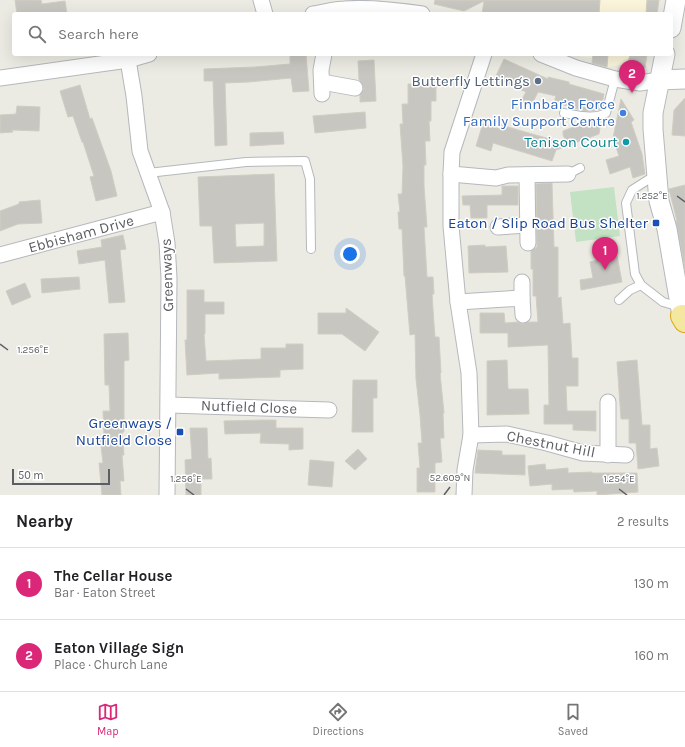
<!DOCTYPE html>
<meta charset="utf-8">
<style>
:root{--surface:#fff;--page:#f6f6f6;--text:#202124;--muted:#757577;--line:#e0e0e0;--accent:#db2777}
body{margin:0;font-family:Karla,sans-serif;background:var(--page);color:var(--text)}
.scale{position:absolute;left:12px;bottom:10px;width:98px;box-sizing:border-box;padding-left:4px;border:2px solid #5b5e62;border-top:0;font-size:11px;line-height:14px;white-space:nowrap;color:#5b5e62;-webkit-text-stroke:3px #fff;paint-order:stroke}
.you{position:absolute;left:350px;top:254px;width:14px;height:14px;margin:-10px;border:3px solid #fff;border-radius:50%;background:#1a73e8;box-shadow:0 0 0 6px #1a73e833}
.badge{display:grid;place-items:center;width:26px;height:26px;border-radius:50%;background:var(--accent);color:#fff;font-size:13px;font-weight:700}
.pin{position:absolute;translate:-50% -33px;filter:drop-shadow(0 1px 2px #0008)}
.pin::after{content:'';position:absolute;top:21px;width:14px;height:12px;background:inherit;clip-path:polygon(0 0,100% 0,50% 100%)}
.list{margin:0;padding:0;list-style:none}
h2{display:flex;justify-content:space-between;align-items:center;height:52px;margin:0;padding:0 16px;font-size:17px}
h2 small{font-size:13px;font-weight:400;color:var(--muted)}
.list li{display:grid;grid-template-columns:26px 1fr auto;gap:12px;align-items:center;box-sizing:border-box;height:72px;padding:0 16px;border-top:1px solid var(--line)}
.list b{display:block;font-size:15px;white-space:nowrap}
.list p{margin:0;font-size:13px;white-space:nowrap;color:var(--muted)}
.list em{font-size:13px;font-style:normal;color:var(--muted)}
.icon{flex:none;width:22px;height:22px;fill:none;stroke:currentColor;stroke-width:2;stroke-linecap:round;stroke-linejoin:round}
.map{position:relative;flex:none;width:685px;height:495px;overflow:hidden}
.search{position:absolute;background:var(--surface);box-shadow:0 4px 16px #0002;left:12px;right:12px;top:12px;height:44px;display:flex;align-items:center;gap:10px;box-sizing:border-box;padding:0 14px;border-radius:4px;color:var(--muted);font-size:15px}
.sheet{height:196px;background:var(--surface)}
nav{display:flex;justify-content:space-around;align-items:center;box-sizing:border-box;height:56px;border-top:1px solid var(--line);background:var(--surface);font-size:11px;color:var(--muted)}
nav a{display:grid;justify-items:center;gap:2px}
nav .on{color:var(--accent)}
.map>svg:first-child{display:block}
.commercial{fill:#faf4da}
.garden{fill:#c2e2c3}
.building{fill:#c8c6c0;stroke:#d0cdc2;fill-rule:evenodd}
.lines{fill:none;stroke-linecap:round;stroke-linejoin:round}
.service-casing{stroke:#b5b8bc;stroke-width:10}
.minor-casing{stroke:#b5b8bc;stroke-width:17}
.tertiary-casing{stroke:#b5b8bc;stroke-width:21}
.trunk-casing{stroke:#daa716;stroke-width:24}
.service{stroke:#fff;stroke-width:8}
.minor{stroke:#fff;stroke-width:15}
.tertiary{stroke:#fff;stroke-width:19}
.trunk{stroke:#f4e7a0;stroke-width:22}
.ticks{fill:none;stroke:#5b5e62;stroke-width:1.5}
.service-dot{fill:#5c6f8a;stroke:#fff;stroke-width:1.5}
.shop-dot{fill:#3f7fe0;stroke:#fff;stroke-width:1.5}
.culture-dot{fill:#0f9aa8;stroke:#fff;stroke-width:1.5}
.transit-dot{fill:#1a4fb4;stroke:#fff;stroke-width:1.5}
.labels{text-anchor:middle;stroke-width:3;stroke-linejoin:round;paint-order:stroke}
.service-label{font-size:15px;fill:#4e5e75;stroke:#fff;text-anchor:end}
.shop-label{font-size:15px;fill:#366cbe;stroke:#fff;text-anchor:end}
.culture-label{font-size:15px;fill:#0d838f;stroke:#fff;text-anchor:end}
.transit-label{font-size:15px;fill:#164399;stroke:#fff;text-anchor:end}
.street-label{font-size:15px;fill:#5b5e62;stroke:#fff}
.ticks-label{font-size:10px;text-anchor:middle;fill:#5b5e62;stroke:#fff;stroke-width:3;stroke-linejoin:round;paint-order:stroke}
</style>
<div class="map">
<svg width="685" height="495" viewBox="0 0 685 495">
<rect width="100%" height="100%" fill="#ecebe3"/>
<g class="commercial">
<path d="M484,0H659L656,14H482Z"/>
<path d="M581,54H647L645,68L628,64L607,67L592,63V58L580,57Z"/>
</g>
<path class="garden" d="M614,187L620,236L576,242L570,192Z"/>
<g class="building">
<path d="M15,0H41L42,4L65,1L67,14H17Z"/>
<path d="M435,0H600L599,14H482L484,1L464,11L434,4Z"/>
<path d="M647,0H659L657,14H646Z"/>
<path d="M290,54H306L309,91L293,92L291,78L249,82L225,83L227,145L215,146L213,81H204V69L255,67L290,64Z"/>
<path d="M593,54H608L607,67L592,63Z"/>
<path d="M630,54H647L645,68L628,64Z"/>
<path d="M504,59L548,79V77L569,82V84L604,94L601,109L595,111H584L554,102L556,96L538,92L531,106L521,101L526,92L495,78Z"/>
<path d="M374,60L376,101L360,102V95L364,89L363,85L359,80L358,61Z"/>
<path d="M408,84H436V101H431V121H429L430,141H425L426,165H424V186L427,227H424L427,277H433L434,294H432L434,324L435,337H439L441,373H440L444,413L443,414L444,438H440L442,462L435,463V492H417V468H420L418,443H422L420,415L416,379L415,334L410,335L405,276H404L402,229H399L398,212H400L398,194H402L403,166L400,124H403L402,104H408Z"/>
<path d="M80,85L90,119L92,118L111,171L117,196L96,201L90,177L94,176L83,142H82L73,116L68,117L60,91Z"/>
<path d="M685,98V136L672,135L674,110Z"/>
<path d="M621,99L634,120L631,122L642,154L645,174L633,178L630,167L610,174L606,160L619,156L613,138Z"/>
<path d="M17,106L40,107L39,131L12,130L13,132L0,133V115L16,114Z"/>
<path d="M365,112L366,128L315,133L313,116Z"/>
<path d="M601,121L599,134L556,150L552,161L493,143L491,151L476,146L483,123L500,129L501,125L567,144L563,135V131L587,122Z"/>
<path d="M283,132L284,144L250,146V133Z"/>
<path d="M274,174L277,261L214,263L212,226H200L198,177ZM264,223V246L236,247L235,224Z"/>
<path d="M552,183L554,247H558V298L561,297L563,324L570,323L572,358H578V386H566L567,411H596V431L573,430V424H544V405H549L548,345L508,347V333H480V313H504L505,323L518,322L523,324L529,322H538L536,296H533V269H531V251L537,247L536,184Z"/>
<path d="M685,185V269L676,221H677L669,189Z"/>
<path d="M502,186H518V205H487V218H471L470,205H463L462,196L502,195Z"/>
<path d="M40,200L42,223L18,224L0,231V211L19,204V202Z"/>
<path d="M123,235L126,249L120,250L125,302L109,303L105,260L79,264L77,251L102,247L101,240Z"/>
<path d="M485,245V247L506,246L508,272L469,273L468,246Z"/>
<path d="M615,245L622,282L581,290L580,280L593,278L590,262L598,260L596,249Z"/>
<path d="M79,277L80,289L42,293L41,279Z"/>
<path d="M25,283L31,297L12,305L6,291Z"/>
<path d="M187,290H204V302H224V314H205V334H204L206,361L261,359V348H286V344H303V369L280,370V377L219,379V373L187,375L185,340H187Z"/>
<path d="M346,308L379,332L365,351L342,334H318V313H346Z"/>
<path d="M128,333L129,360L124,361V432H122L124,455H122L124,481H120L121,495H102L99,463H103L100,437L104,436L103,411H110L109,385H105L104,334Z"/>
<path d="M507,360L508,389H528L529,414L487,415V361Z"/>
<path d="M637,360L642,425H650V449L657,448L659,466L638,469L636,443H629V419H621L617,362Z"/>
<path d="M353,380H377V398H373V432H352Z"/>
<path d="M263,420H276V428H303V449L289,450V444L260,443L261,433L225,434L224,421Z"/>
<path d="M190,428H207L208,459L211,458L212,479H201V495H186L185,460L192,459Z"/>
<path d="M358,449L367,459L355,470L345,461Z"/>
<path d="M478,450L502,451V455H525V475L475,473Z"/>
<path d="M310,460L334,462L332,487L308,485Z"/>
<path d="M545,464L546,470L568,468V473L592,472V473H637L638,492L597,495V491L574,492L573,489L552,490V484L530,486L528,466Z"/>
</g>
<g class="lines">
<defs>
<g id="service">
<path d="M564,113C577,115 594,120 606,113L615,79"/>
<path d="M148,173L246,162L305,161L310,179L311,249"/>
<path d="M568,174L580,168"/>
<path d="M657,174L632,190L626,203L635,274L641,285L663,302L680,307"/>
<path d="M619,300L630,290L641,285"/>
</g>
<g id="minor">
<path d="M261,0L265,14"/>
<path d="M313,14C323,13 334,9 344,9C370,7 396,10 422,14"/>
<path d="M541,54L576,68L615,79L640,83L659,80"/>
<path d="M128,60L134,96L140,151L162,212L167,243L169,278L167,495"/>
<path d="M0,78L128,60L149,54"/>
<path d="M322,82L355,88"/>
<path d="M322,94L321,70L324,54"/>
<path d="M451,174L496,178L508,175L568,174"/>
<path d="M527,175L528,243"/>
<path d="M498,227L528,225"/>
<path d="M0,255L162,212"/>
<path d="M522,298V282"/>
<path d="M458,302L522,298L523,315"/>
<path d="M608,402V455"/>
<path d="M169,405L329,410"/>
<path d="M471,435L507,434L547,443L583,453L626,455"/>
<path d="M464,495L465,470L471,435L469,373L458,302L451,226V174L452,152L484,54"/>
</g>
<g id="tertiary">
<path d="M671,28L676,0"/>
<path d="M665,54L653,113V129L659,201L667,229L682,316"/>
<path d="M659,80L685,79"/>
</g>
<path id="trunk" d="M682,316L685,321"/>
</defs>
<use href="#service" class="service-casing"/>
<use href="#minor" class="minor-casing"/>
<use href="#tertiary" class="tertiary-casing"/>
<use href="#trunk" class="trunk-casing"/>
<use href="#service" class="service"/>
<use href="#minor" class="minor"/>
<use href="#tertiary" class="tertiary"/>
<use href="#trunk" class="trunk"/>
</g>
<path class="ticks" d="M677,196L685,202M0,344L8,350M186,489L194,495M619,489L627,495M444,495L450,487"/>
<circle class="service-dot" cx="538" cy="81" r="4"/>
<circle class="shop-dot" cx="623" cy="113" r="4"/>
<circle class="culture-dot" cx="626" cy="142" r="4"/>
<g class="transit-dot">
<rect x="652" y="219" width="8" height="8" rx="2"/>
<rect x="176" y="428" width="8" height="8" rx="2"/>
</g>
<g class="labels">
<g class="service-label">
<text x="530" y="86">Butterfly Lettings</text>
</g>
<g class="shop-label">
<text x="615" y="109">Finnbar’s Force<tspan x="615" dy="17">Family Support Centre</tspan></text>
</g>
<g class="culture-label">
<text x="618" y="147">Tenison Court</text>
</g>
<g class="transit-label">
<text x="648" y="228">Eaton / Slip Road Bus Shelter</text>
<text x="172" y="428">Greenways /<tspan x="172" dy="17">Nutfield Close</tspan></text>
</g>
<g class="street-label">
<text transform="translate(81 234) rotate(-15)" y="5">Ebbisham Drive</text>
<text transform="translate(167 275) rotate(-92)" y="5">Greenways</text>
<text transform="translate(249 407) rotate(2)" y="5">Nutfield Close</text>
<text transform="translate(551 444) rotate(11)" y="5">Chestnut Hill</text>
</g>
</g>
<g class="ticks-label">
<text x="652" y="199">1.252°E</text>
<text x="33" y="353">1.256°E</text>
<text x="450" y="481">52.609°N</text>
<text x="186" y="482">1.256°E</text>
<text x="619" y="482">1.254°E</text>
</g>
</svg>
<div class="scale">50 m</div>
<div class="you"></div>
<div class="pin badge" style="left:605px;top:270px">1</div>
<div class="pin badge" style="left:632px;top:93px">2</div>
<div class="search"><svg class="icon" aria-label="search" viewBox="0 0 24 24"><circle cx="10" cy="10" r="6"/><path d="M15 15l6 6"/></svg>Search here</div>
</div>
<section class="sheet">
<h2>Nearby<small>2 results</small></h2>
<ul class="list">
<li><span class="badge">1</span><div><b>The Cellar House</b><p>Bar · Eaton Street</p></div><em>130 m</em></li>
<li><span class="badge">2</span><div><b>Eaton Village Sign</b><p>Place · Church Lane</p></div><em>160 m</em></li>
</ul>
</section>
<nav>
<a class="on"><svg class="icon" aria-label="map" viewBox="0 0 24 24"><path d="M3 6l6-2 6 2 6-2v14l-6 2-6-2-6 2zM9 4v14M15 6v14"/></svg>Map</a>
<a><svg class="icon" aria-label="directions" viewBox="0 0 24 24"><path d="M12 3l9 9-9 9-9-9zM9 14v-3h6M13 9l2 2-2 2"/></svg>Directions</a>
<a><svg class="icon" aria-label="saved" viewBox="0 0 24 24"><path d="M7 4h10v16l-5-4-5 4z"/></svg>Saved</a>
</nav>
